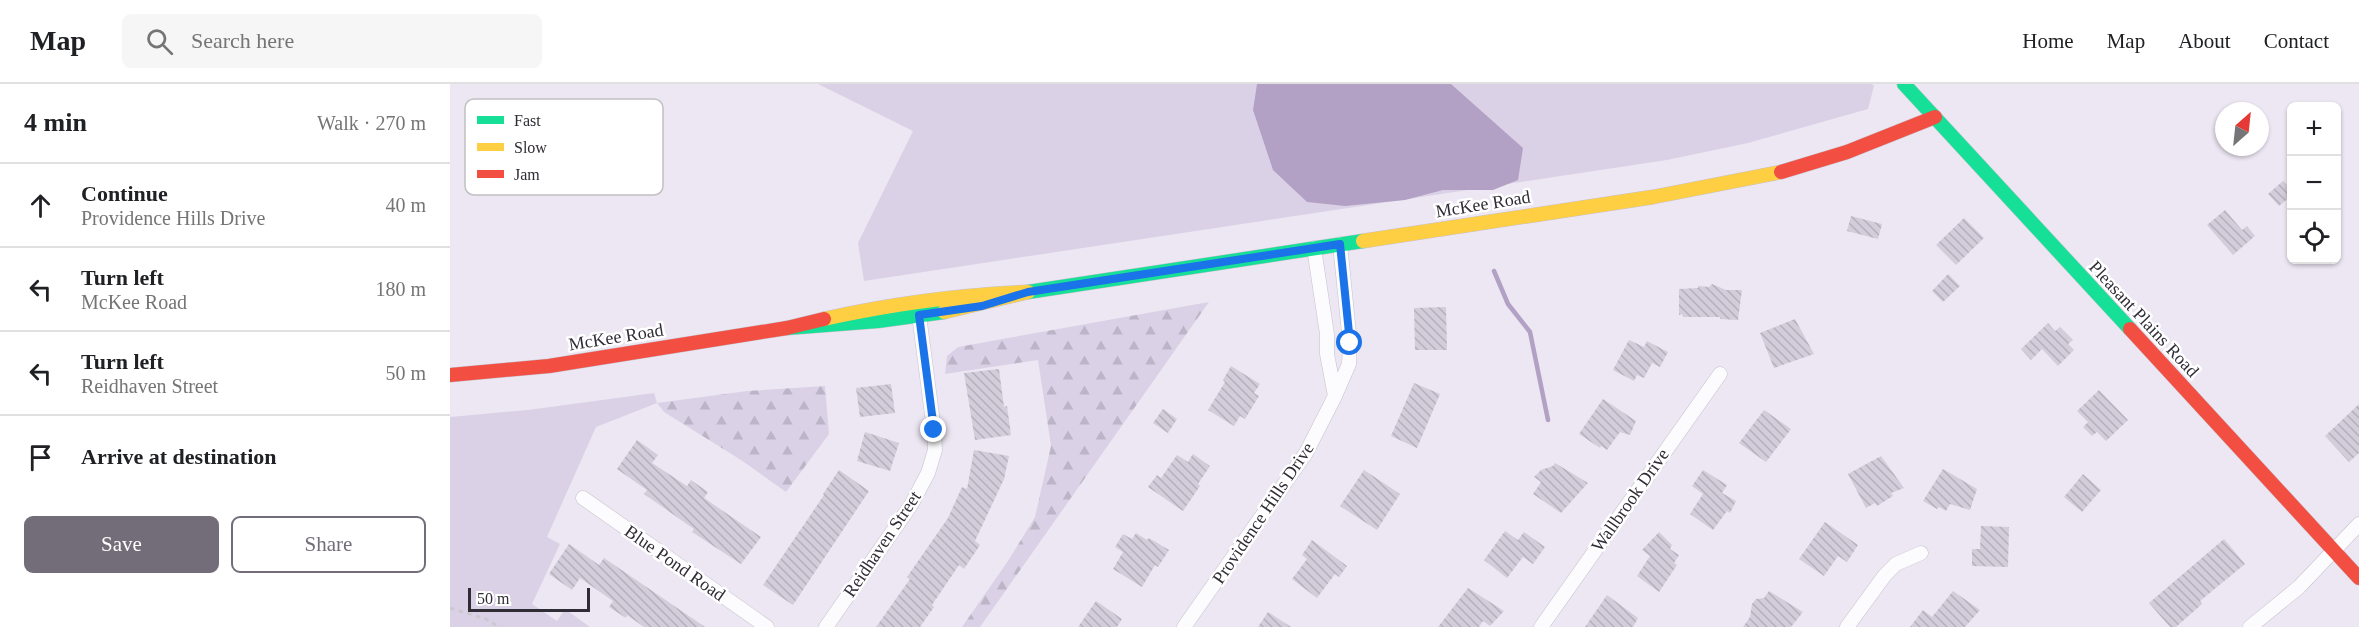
<!DOCTYPE html>
<meta charset="utf-8">
<style>
:root{--surface:#fff;--page:#f6f6f6;--text:#202124;--muted:#757577;--line:#e0e0e0;--accent:#726d78}
body{margin:0;font-family:Georgia,serif;background:var(--page);color:var(--text)}
.controls{position:absolute;right:18px;top:18px;display:grid;overflow:hidden;border-radius:9px;box-shadow:0 2px 4px #0004}
.controls button{width:54px;height:54px;display:grid;place-items:center;padding:0;border:0;border-bottom:2px solid var(--line);background:var(--surface);color:var(--text);font:30px sans-serif}
.compass{position:absolute;left:1765px;top:18px;width:54px;height:54px;border-radius:50%;background:var(--surface);box-shadow:0 2px 4px #0004;rotate:27deg}
.scale{position:absolute;left:18px;bottom:15px;width:122px;box-sizing:border-box;padding-left:6px;border:3px solid #302c35;border-top:0;font-size:16px;line-height:21px;white-space:nowrap;color:#302c35;-webkit-text-stroke:4px #fff;paint-order:stroke}
.stop{position:absolute;width:18px;height:18px;margin:-14px;border:4px solid #1a73e8;border-radius:50%;background:#fff}
.stop.end{background:#1a73e8;border-color:#fff;box-shadow:0 2px 6px #0008}
.list{margin:0;padding:0;list-style:none}
h2{display:flex;justify-content:space-between;align-items:center;height:78px;margin:0;padding:0 24px;font-size:26px}
h2 small{font-size:20px;font-weight:400;color:var(--muted)}
.list li{display:grid;grid-template-columns:39px 1fr auto;gap:18px;align-items:center;box-sizing:border-box;height:84px;padding:0 24px;border-top:2px solid var(--line)}
.list b{display:block;font-size:22px;white-space:nowrap}
.list p{margin:0;font-size:20px;white-space:nowrap;color:var(--muted)}
.list em{font-size:20px;font-style:normal;color:var(--muted)}
.actions{display:flex;gap:12px;padding:18px 24px}
.actions a{flex:1;padding:14px 0;border:2px solid var(--accent);border-radius:9px;text-align:center;font-size:21px;color:var(--accent)}
.actions .main{background:var(--accent);color:#fff}
.icon{flex:none;width:33px;height:33px;fill:none;stroke:currentColor;stroke-width:2;stroke-linecap:round;stroke-linejoin:round}
.map{position:relative;flex:none;width:1909px;height:543px;overflow:hidden}
header{display:flex;align-items:center;gap:36px;box-sizing:border-box;height:84px;padding:0 30px;background:var(--surface);border-bottom:2px solid var(--line)}
header strong{font-size:28px}
nav{display:flex;gap:33px;margin-inline-start:auto;font-size:21px}
.search{width:420px;height:54px;background:var(--page);display:flex;align-items:center;gap:15px;box-sizing:border-box;padding:0 21px;border-radius:9px;color:var(--muted);font-size:22px}
main{display:flex}
aside{flex:1;background:var(--surface)}
.map>svg:first-child{display:block}
.green{fill:#dbd1e7}
.forest{fill:url(#forest-firs)}
.water{fill:#b2a1c4}
.lines{fill:none;stroke-linecap:round;stroke-linejoin:round}
.stream{stroke:#b2a1c4;stroke-width:4.5}
.building{fill:url(#building-back-hatch)}
.street-casing{stroke:#c6c2cc;stroke-width:15}
.fast-casing{stroke:#c6c2cc;stroke-width:15}
.slow-casing{stroke:#c6c2cc;stroke-width:15}
.jam-casing{stroke:#c6c2cc;stroke-width:15}
.path{stroke:#cbc9cf;stroke-width:3;stroke-dasharray:4.5 4.5;stroke-linecap:butt}
.street{stroke:#fcfbfd;stroke-width:14}
.fast{stroke:#16e098;stroke-width:14}
.slow{stroke:#ffcf43;stroke-width:14}
.jam{stroke:#f24e42;stroke-width:14}
.route{stroke:#1a73e8;stroke-width:8}
.labels{text-anchor:middle;stroke-width:5;stroke-linejoin:round;paint-order:stroke}
.street-label{font-size:18px;fill:#302c35;stroke:#fff}
.key{fill:#fff;stroke:#c1c0c2;stroke-width:1.5}
.key-label{font-size:16px;fill:#302c35}
</style>
<header>
<strong>Map</strong>
<div class="search"><svg class="icon" aria-label="search" viewBox="0 0 24 24"><circle cx="10" cy="10" r="6"/><path d="M15 15l6 6"/></svg>Search here</div>
<nav><a>Home</a><a>Map</a><a>About</a><a>Contact</a></nav>
</header>
<main>
<aside>
<h2>4 min<small>Walk · 270 m</small></h2>
<ul class="list">
<li><svg class="icon" aria-label="ahead" viewBox="0 0 24 24"><path d="M12 20V5M6 11l6-6 6 6"/></svg><div><b>Continue</b><p>Providence Hills Drive</p></div><em>40 m</em></li>
<li><svg class="icon" aria-label="left" viewBox="0 0 24 24"><path d="M17 20v-9H6M10 6l-5 5 5 5"/></svg><div><b>Turn left</b><p>McKee Road</p></div><em>180 m</em></li>
<li><svg class="icon" aria-label="left" viewBox="0 0 24 24"><path d="M17 20v-9H6M10 6l-5 5 5 5"/></svg><div><b>Turn left</b><p>Reidhaven Street</p></div><em>50 m</em></li>
<li><svg class="icon" aria-label="arrive" viewBox="0 0 24 24"><path d="M6 21V4h12l-3 4 3 4H6"/></svg><div><b>Arrive at destination</b></div></li>
</ul>
<div class="actions"><a class="main">Save</a><a>Share</a></div>
</aside>
<div class="map">
<svg width="1909" height="543" viewBox="0 0 1909 543">
<defs>
<pattern id="forest-firs" width="22" height="20" patternUnits="userSpaceOnUse" patternTransform="scale(1.5)"><rect width="22" height="20" fill="#dbd1e7"/><path d="M5 1l3.5 6h-7zM16 11l3.5 6h-7z" fill="#bcb4c7"/></pattern>
<pattern id="building-back-hatch" width="6" height="6" patternUnits="userSpaceOnUse" patternTransform="scale(1.5)"><rect width="6" height="6" fill="#d3ccda"/><path d="M-1 5l2 2M0 0l6 6M5-1l2 2" fill="none" stroke="#b5afbc"/></pattern>
</defs>
<rect width="100%" height="100%" fill="#ede7f3"/>
<g class="green">
<path d="M368,0H1422L1424,2L1418,25L1298,59L1217,76L414,197L408,159L463,47Z"/>
<path d="M204,309L207,319L146,343L97,453L110,460L82,520L107,537L115,525L140,543H0V333L78,326Z"/>
</g>
<g class="forest">
<path d="M759,218L530,543H512L558,477L585,433L601,362L588,276L495,290L497,272L508,263Z"/>
<path d="M375,302L379,350L336,408L291,376L214,328L207,319L297,307Z"/>
</g>
<path class="water" d="M807,0H1001L1073,64L1068,96L1043,106H993L955,116L895,122L857,118L823,86L803,26Z"/>
<g class="lines">
<path class="stream" d="M1044,187L1058,220L1080,248L1098,336"/>
</g>
<g class="building">
<path d="M1833,97L1842,106V111L1829,122L1818,110Z"/>
<path d="M1775,126L1792,146L1797,142L1805,152L1783,171L1757,141Z"/>
<path d="M1401,132L1432,140L1428,155L1397,147Z"/>
<path d="M1514,134L1534,154L1506,181L1486,161Z"/>
<path d="M1498,190L1510,202L1493,218L1482,207Z"/>
<path d="M1262,200L1276,206H1292L1288,236L1270,235V233H1233L1232,230L1229,231V205L1248,204V202L1259,203Z"/>
<path d="M996,223L997,266H965L964,224Z"/>
<path d="M1345,235L1364,270L1324,284L1310,249Z"/>
<path d="M1598,239L1605,247L1610,243L1623,256L1618,260L1624,266L1608,282L1592,265L1581,276L1571,265Z"/>
<path d="M1179,256L1194,263L1197,257L1218,268L1210,283L1202,279L1194,294L1187,291L1184,297L1163,286Z"/>
<path d="M781,282L810,300L804,309L809,312L795,335L790,332L784,342L758,326L775,298L773,296Z"/>
<path d="M549,285L554,323L557,322L561,351L525,356L514,289Z"/>
<path d="M964,299L990,310L967,364L941,352Z"/>
<path d="M441,300L445,329L410,333L406,304Z"/>
<path d="M1649,306L1678,336L1656,357L1647,348L1642,352L1633,343L1638,338L1627,327Z"/>
<path d="M1153,315L1186,337L1180,351L1170,348L1157,366L1151,362L1150,364L1129,350Z"/>
<path d="M1909,320V369L1899,378L1875,352Z"/>
<path d="M713,325L727,335L718,349L703,339Z"/>
<path d="M1314,326L1341,345L1316,378L1289,359Z"/>
<path d="M415,348L449,359L440,387L407,377Z"/>
<path d="M187,356L208,371L202,379L237,402L241,396L258,408L254,414L311,453L291,480L242,448L244,445L194,410L197,406L167,385Z"/>
<path d="M524,366L559,372L554,395L525,457L530,461L514,485L509,481L482,521L484,523L470,543H426L460,495L457,493L498,434L512,403L517,405Z"/>
<path d="M743,370L760,382L748,400L750,402L733,427L698,403L707,391L711,394L727,371L738,378Z"/>
<path d="M1431,372L1454,404L1441,409L1443,412L1427,422L1425,419L1416,424L1398,390Z"/>
<path d="M1105,379L1138,399L1111,429L1083,410L1091,398L1084,393L1091,386L1103,382Z"/>
<path d="M1493,385L1527,405L1520,426L1500,420L1496,427L1489,423L1487,425L1473,417Z"/>
<path d="M389,386L419,407L343,521L313,501L374,411L373,410Z"/>
<path d="M914,386L950,410L927,446L890,422Z"/>
<path d="M1253,386L1277,401L1272,409L1286,417L1280,429L1277,427L1263,446L1240,430L1253,410L1242,402Z"/>
<path d="M1633,390L1651,406L1632,428L1614,413Z"/>
<path d="M1375,438L1408,461L1397,478L1388,472L1374,492L1349,475Z"/>
<path d="M1531,442L1559,443L1558,483L1522,482V465H1530Z"/>
<path d="M1055,447L1068,456L1074,448L1095,463L1083,480L1073,473L1057,494L1034,476Z"/>
<path d="M1209,448L1222,461L1220,465L1229,471L1224,479L1227,481L1209,508L1187,492L1200,472L1192,466Z"/>
<path d="M686,449L697,456L699,454L719,466L708,483L705,481L692,503L663,485L673,468L665,463L673,450L682,455Z"/>
<path d="M1774,455L1795,480L1750,517L1752,520L1726,543H1720L1699,519Z"/>
<path d="M862,456L897,482L889,493L885,490L867,514L842,495L857,475L852,471Z"/>
<path d="M119,460L149,481L154,474L255,543H194L177,531L176,534L159,523L163,517L130,494L122,506L99,490Z"/>
<path d="M1018,504L1054,527L1040,542L1033,537L1029,543H988Z"/>
<path d="M1319,507L1353,528L1341,543H1293L1300,533L1302,520L1306,515L1314,514Z"/>
<path d="M1503,507L1530,526L1515,543H1460L1473,526L1482,533Z"/>
<path d="M1157,511L1188,534L1183,543H1135Z"/>
<path d="M646,517L672,535L667,543H628Z"/>
<path d="M818,528L841,543H808Z"/>
</g>
<g class="lines">
<defs>
<g id="street">
<path d="M864,164L877,250V270L885,312L899,280L900,259L890,160"/>
<path d="M133,414L317,543"/>
<path d="M376,543L461,421L478,389L485,366L484,346L469,231"/>
<path d="M734,543L856,369L885,312"/>
<path d="M1091,543L1270,290"/>
<path d="M1397,543L1435,491L1446,480L1471,469"/>
<path d="M1800,543L1849,503L1909,440"/>
</g>
<g id="fast">
<path d="M1454,0L1680,245"/>
<path d="M578,208L913,157"/>
<path d="M337,244L428,237L494,228"/>
</g>
<g id="slow">
<path d="M913,157L1203,113L1331,88"/>
<path d="M374,235C441,220 510,211 578,208L494,228"/>
</g>
<g id="jam">
<path d="M1331,88L1397,68L1485,33"/>
<path d="M1680,245L1909,494"/>
<path d="M0,291L99,282L337,244L374,235"/>
</g>
</defs>
<use href="#street" class="street-casing"/>
<use href="#fast" class="fast-casing"/>
<use href="#slow" class="slow-casing"/>
<use href="#jam" class="jam-casing"/>
<path class="path" d="M0,524L36,535L49,543"/>
<use href="#street" class="street"/>
<use href="#fast" class="fast"/>
<use href="#slow" class="slow"/>
<use href="#jam" class="jam"/>
</g>
<g class="lines">
<path class="route" d="M484,346L469,231L532,222L578,208L890,160L900,259"/>
</g>
<g class="labels">
<g class="street-label">
<text transform="translate(1033 120) rotate(-9)" y="6">McKee Road</text>
<text transform="translate(1694 235) rotate(47)" y="6">Pleasant Plains Road</text>
<text transform="translate(166 253) rotate(-9)" y="6">McKee Road</text>
<text transform="translate(1180 416) rotate(-55)" y="6">Wallbrook Drive</text>
<text transform="translate(813 429) rotate(-56)" y="6">Providence Hills Drive</text>
<text transform="translate(432 460) rotate(-56)" y="6">Reidhaven Street</text>
<text transform="translate(225 479) rotate(35)" y="6">Blue Pond Road</text>
</g>
</g>
<rect x="15" y="15" width="198" height="96" rx="9" class="key"/>
<rect x="27" y="32" width="27" height="8" fill="#16e098"/>
<rect x="27" y="59" width="27" height="8" fill="#ffcf43"/>
<rect x="27" y="86" width="27" height="8" fill="#f24e42"/>
<g class="key-label">
<text x="64" y="42">Fast</text>
<text x="64" y="69">Slow</text>
<text x="64" y="96">Jam</text>
</g>
</svg>
<div class="controls">
<button>+</button>
<button>−</button>
<button><svg class="icon" aria-label="locate" viewBox="0 0 24 24"><circle cx="12" cy="12" r="6"/><path d="M12 2v4M12 18v4M2 12h4M18 12h4"/></svg></button>
</div>
<svg class="compass" viewBox="-18 -18 36 36"><path d="M0-13l5 13h-10z" fill="#e53935"/><path d="M0 13l5-13h-10z" fill="#757577"/></svg>
<div class="scale">50 m</div>
<div class="stop" style="left:900px;top:259px"></div>
<div class="stop end" style="left:484px;top:346px"></div>
</div>
</main>
